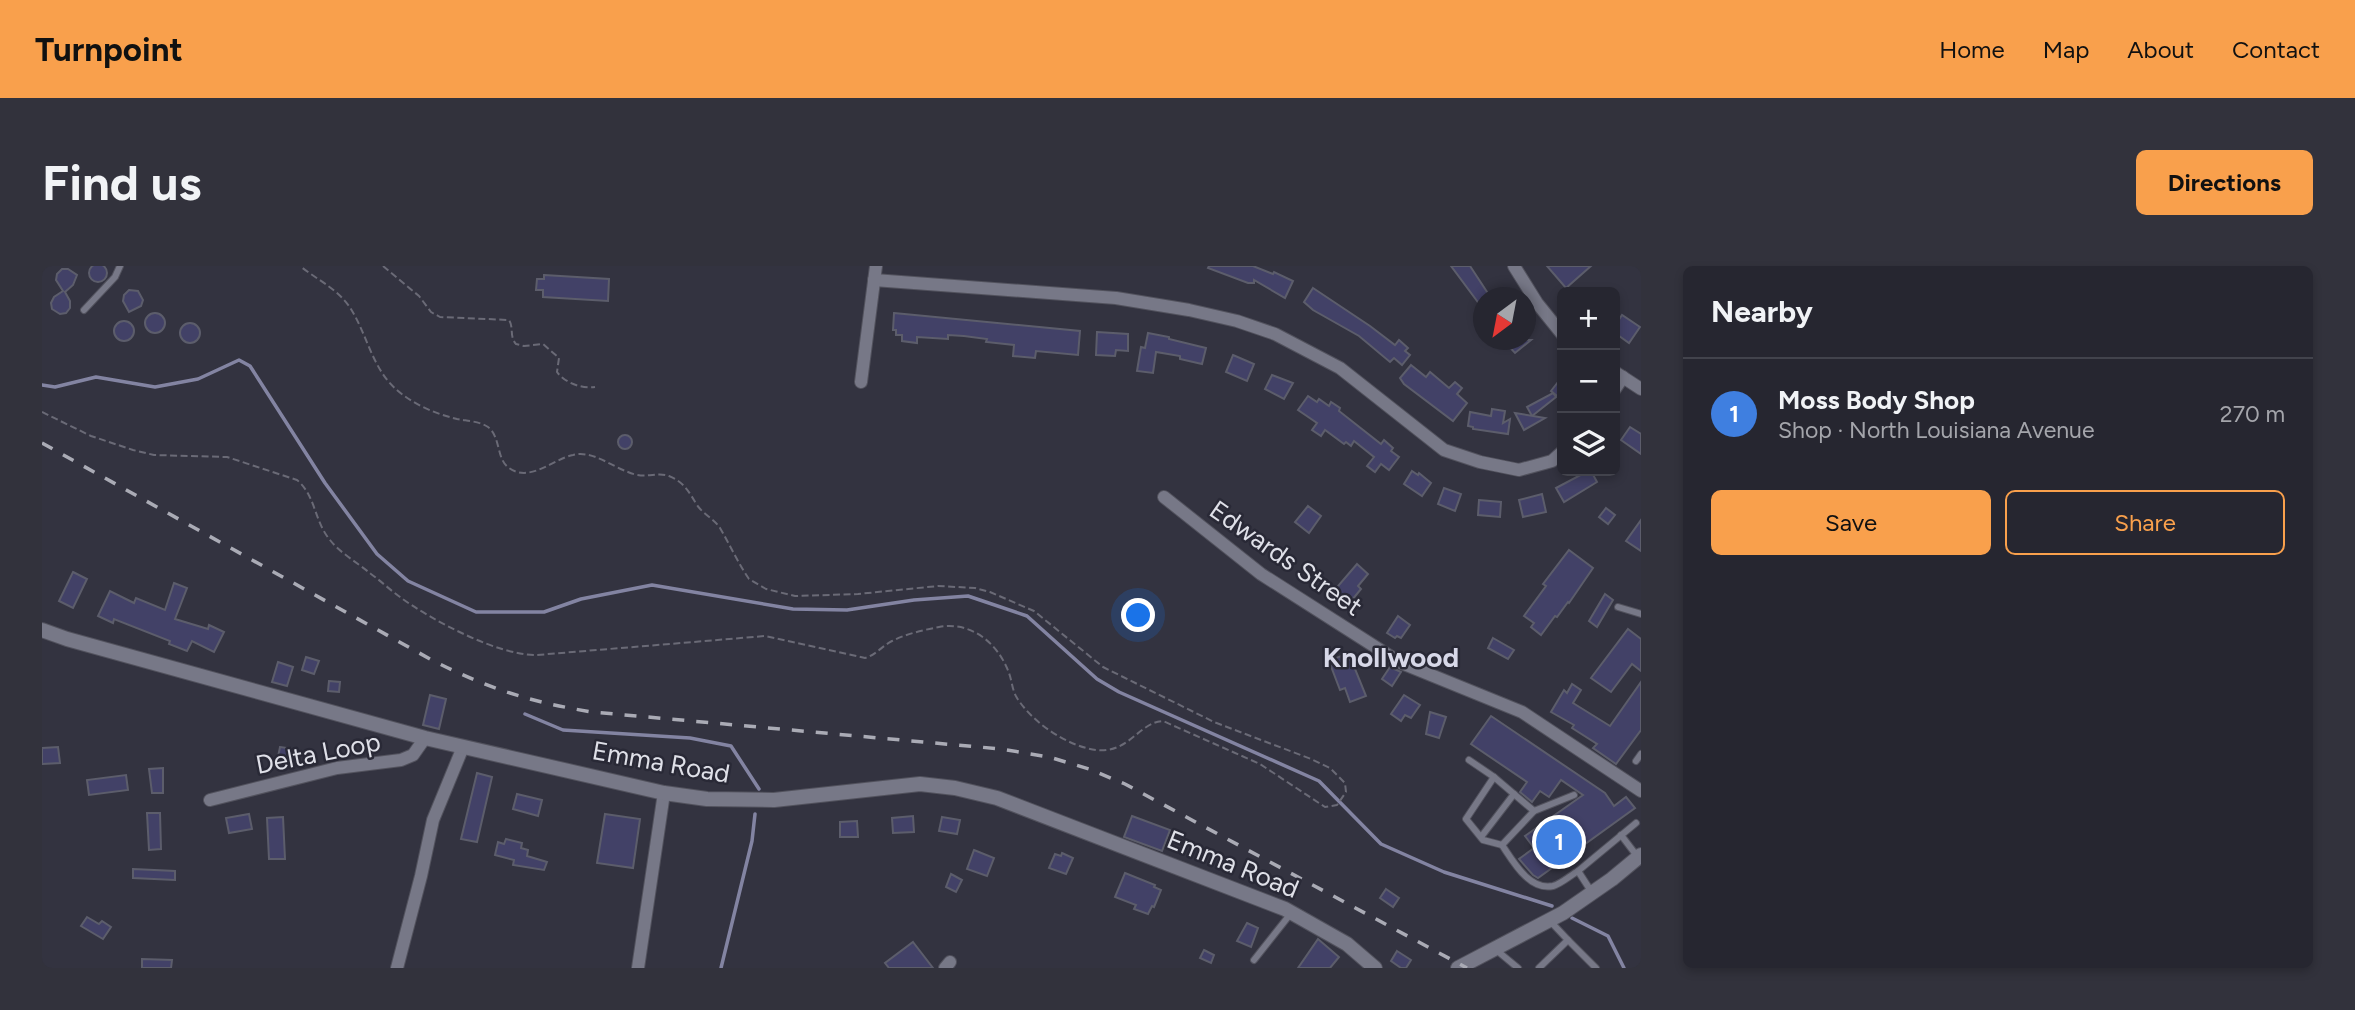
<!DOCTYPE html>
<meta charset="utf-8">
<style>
:root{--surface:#262630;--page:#32323c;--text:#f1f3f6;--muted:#a4a5ab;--line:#42434c;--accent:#f9a04c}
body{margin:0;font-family:Figtree,sans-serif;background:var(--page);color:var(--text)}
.controls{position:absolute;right:21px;top:21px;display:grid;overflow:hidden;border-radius:10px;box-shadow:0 4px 10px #0003}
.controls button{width:63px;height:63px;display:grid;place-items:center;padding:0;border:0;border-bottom:2px solid var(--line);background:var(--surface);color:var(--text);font:35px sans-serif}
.compass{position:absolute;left:1431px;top:21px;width:63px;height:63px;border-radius:50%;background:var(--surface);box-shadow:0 4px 10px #0003;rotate:212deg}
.you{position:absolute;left:1097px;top:350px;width:24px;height:24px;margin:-18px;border:5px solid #fff;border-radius:50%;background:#1a73e8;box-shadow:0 0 0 10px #1a73e833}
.badge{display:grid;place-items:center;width:46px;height:46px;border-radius:50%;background:var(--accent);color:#fff;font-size:23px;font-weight:700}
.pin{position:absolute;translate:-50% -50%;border:4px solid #fff;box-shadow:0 2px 7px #0006}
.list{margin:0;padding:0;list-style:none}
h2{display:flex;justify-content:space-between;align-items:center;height:91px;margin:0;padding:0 28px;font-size:30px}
h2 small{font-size:23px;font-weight:400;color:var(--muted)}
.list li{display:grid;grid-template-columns:46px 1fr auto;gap:21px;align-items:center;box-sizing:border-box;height:112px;padding:0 28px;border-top:2px solid var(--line)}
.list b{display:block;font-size:26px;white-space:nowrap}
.list p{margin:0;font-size:23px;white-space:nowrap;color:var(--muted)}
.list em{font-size:23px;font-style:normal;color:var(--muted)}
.actions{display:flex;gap:14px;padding:21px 28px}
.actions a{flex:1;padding:16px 0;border:2px solid var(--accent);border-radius:10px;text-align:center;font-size:24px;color:var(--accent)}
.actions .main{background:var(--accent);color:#111}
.icon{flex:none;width:38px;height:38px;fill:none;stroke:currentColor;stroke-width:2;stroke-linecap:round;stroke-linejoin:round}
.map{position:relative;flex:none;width:1599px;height:702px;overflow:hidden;border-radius:10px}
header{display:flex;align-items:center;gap:42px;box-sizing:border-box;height:98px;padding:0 35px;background:var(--accent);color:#111}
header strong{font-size:33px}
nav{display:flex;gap:38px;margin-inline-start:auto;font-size:24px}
.intro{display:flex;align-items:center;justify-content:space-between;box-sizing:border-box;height:168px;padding:0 42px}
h1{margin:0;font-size:49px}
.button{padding:18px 32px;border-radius:10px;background:var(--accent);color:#111;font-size:24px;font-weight:700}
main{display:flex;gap:42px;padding:0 42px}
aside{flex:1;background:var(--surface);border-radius:10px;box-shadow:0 4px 10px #0003}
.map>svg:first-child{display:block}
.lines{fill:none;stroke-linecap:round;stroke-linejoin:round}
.stream{stroke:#8384a2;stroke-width:3.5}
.building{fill:#424167;stroke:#5c5d6b;stroke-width:2}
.service-casing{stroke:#52525d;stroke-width:8}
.minor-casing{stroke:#52525d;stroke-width:14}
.tertiary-casing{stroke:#52525d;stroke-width:16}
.path{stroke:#6a6a76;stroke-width:2;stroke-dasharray:7 3.5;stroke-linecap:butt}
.service{stroke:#777887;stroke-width:6}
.minor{stroke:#777887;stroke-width:12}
.tertiary{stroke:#777887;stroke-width:14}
.rail{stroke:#aaabb5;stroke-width:3.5;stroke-dasharray:12 12;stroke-linecap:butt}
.labels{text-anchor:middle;stroke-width:5;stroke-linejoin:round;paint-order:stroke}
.street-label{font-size:26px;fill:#dfe0e8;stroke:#292936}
.neighbourhood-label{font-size:28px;font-weight:bold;fill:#d7d8e8;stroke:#292936}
</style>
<header>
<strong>Turnpoint</strong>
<nav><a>Home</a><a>Map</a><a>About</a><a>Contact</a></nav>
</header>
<div class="intro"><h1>Find us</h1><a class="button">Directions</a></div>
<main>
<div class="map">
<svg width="1599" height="702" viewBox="0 0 1599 702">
<rect width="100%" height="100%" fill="#333340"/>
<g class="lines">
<g class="stream">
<path d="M0,119L13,121L54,111L113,121L156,113L197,94L208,100L283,217L335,288L366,315L434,346H502L539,333L610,319L751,343L805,344L872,334L926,330L985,350L1055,413L1077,426L1277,515L1339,578L1402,606L1510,640"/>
<path d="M483,448L521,464L648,472L689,480L717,523"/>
<path d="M1530,652L1566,670L1582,702"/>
<path d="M679,702L710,575L713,548"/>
</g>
</g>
<g class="building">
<circle cx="56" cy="7" r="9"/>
<path d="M1167,0H1211L1231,8L1232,6L1251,15L1243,32L1212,14V17H1206L1166,2Z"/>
<path d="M1409,0H1428L1449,32H1441V43Z"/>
<path d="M1505,0H1549L1524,22Z"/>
<path d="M20,3H26L35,9L31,19L23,26L28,35V42L24,47L18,48L10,43L9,37L12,31L21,25L14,14L15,8Z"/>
<path d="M502,9L567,13L566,35L501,31V24H494L495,13H502Z"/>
<path d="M1271,22L1328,60L1353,79L1357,74L1366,82L1363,85L1368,89L1360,99L1352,92L1348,96L1317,70L1271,44L1262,36Z"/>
<path d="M87,24L96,25L101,34L99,40L87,46L81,35L82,29Z"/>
<path d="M852,47L1038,65L1036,89L994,85L993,92L971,90L972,79L944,76L945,73L922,70L906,69V73L875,71V77L860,75V69H854V64H851Z"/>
<circle cx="113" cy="57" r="10"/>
<path d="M1573,48L1578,52L1580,49L1598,61L1587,77L1573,67Z"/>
<circle cx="82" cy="65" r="10"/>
<circle cx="148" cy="67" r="10"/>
<path d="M1055,66L1086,68V85L1074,84L1073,90L1054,89Z"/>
<path d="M1106,67L1127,71V73L1164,82L1160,98L1138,93V90L1114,86L1111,107L1095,105L1099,81L1103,82Z"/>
<path d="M1461,74H1489L1473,87Z"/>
<path d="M1191,89L1212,98L1205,115L1184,106Z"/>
<path d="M1369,99L1384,111L1388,106L1407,122L1413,116L1420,122L1415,128L1425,137L1411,155L1362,118L1358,112Z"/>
<path d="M1230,109L1251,117L1242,133L1223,123Z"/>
<path d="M1520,111V134L1509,125Z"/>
<path d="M1511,127L1514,131L1490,150L1485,141Z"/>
<path d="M1266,130L1275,136L1277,133L1287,140L1289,136L1298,142L1297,145L1339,178L1342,174L1351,182L1349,185L1357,191L1347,204L1339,198L1333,206L1325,200L1332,191L1312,175L1309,180L1304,176L1302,178L1283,164L1279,170L1270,164L1275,157L1256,144Z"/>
<path d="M1450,143L1463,145L1461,157L1468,153L1466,168L1431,163V161L1426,160L1428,146L1449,150Z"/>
<path d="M1473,147L1503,152L1482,164Z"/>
<path d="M1588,161L1599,168V188L1579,174Z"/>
<circle cx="583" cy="176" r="7"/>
<path d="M1370,205L1376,209L1377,207L1389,217L1380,230L1362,218Z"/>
<path d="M1546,205H1549L1555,216L1522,236L1514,222Z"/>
<path d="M1402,222L1419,228L1413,245L1396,238Z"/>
<path d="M1500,228L1504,246L1481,251L1477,234Z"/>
<path d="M1437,234L1459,236L1458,251L1436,249Z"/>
<path d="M1266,240L1279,250L1267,267L1253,256Z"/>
<path d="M1564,242L1573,249L1566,258L1557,251Z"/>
<path d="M1599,254V285L1584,275Z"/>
<path d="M1527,284L1551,302L1527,337L1526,336L1515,351L1513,350L1499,369L1489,361L1492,357L1482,350L1504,320L1501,318Z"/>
<path d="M1315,298L1326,308L1316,320L1319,323L1310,334L1306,331L1302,336L1290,327Z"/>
<path d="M31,306L45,313L31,342L17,335Z"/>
<path d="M132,317L145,322L133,353L166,363L167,359L182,366L172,386L150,375L145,385L127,378L128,375L72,353L71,357L56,350L68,325L92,337L94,332L123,344Z"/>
<path d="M1563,328L1571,334L1555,361L1547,355Z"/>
<path d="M1356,350L1368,359L1359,372L1355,370L1353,372L1345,367Z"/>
<path d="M1586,363L1599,373V405L1590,398L1569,426L1549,412Z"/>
<path d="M1451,372L1472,384L1466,393L1446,382Z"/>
<path d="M1299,390L1301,396L1309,393L1324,430L1308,436L1303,422L1298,424L1287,395Z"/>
<path d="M264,391L277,395L272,408L260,404Z"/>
<path d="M236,396L251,401L245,420L230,416Z"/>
<path d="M1348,401L1359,406L1350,420L1340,413Z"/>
<path d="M287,415L298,416L297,426L286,425Z"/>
<path d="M1599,416V464L1574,498L1551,482L1555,478L1530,462L1532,459L1509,446L1522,424L1525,427L1530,418L1539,424L1531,437L1568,460Z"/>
<path d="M388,429L404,433L397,463L381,459Z"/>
<path d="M1362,429L1378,439L1369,452L1363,449L1359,455L1349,448Z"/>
<path d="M1388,446L1404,451L1397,472L1384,468Z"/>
<path d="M1449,450L1563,527L1572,540L1584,531L1593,542L1496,612L1491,609L1477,593L1492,582L1483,570L1541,529L1519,514L1507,531L1498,525L1490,536L1478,526L1485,516L1429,478Z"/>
<path d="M16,481L18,497L0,498V482Z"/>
<path d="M238,481L252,483L250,493L236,491Z"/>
<path d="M121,502V527H110L107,503Z"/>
<path d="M435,507L450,511L435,576L419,573Z"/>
<path d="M84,509L86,524L47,529L45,514Z"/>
<path d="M475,528L500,534L496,550L471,543Z"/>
<path d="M105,547H118L119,583L107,584Z"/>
<path d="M207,548L210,563L187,567L184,552Z"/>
<path d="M563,548L598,553L591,602L555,597Z"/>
<path d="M871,550L872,566L851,567L850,552Z"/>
<path d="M1090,550L1128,564L1120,585L1082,571Z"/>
<path d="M241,551L243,593H227L225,552Z"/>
<path d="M900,551L918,554L915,568L897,565Z"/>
<path d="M815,555L816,571H798V556Z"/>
<path d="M464,573L480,577L479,582L486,584L485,590L505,596L502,604L471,599L472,594L453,589L456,576L462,578Z"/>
<path d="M932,584L952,592L945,610L925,603Z"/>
<path d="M1020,587L1031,592L1024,608L1007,602L1013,588L1019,590Z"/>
<path d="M91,603L133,605V614L91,612Z"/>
<path d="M1083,607L1113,619L1112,621L1119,624L1112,641L1110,640L1106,648L1092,643L1094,639L1073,631Z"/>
<path d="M909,608L920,614L914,626L904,621Z"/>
<path d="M1344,623L1357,632L1351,641L1338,632Z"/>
<path d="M45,651L57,658L60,655L69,661L61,673L39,660Z"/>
<path d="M1205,657L1216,662L1209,681L1195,675Z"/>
<path d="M1276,673L1297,691L1288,702H1256Z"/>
<path d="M871,676L891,702H847L843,697Z"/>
<path d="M1162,684L1172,689L1169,697L1158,692Z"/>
<path d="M1355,685L1369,694L1364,702H1359L1349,695Z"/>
<path d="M100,693L130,694L129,702H100Z"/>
</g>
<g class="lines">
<defs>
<g id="service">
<path d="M42,44L73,11L78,0"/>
<path d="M1576,341L1599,348"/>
<path d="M1427,494L1452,511L1492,545"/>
<path d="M1594,495L1599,488"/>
<path d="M1452,511L1424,553L1441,574L1460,579C1471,595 1487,625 1511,620C1519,618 1529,609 1536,605"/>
<path d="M1579,569L1595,590"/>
<path d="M1439,571L1472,528"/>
<path d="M1460,579L1492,545L1532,529"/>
<path d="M1549,625L1536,605L1594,557"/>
<path d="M1508,655L1526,674"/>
<path d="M1453,683L1476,702"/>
<path d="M1212,694L1250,646"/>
<path d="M1497,702L1526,674L1554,702"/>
</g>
<g id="minor">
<path d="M1472,0L1495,37L1520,68"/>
<path d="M832,14L1074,32L1147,44L1195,55L1233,68L1298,102L1402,184L1438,196L1477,204L1510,195L1520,186"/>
<path d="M1573,106L1599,123"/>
<path d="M819,116L834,0"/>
<path d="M1573,123L1581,111"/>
<path d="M1122,231L1219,308L1357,396L1480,446L1599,525"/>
<path d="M168,534L295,502L359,494L371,489L383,472"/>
<path d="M355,702L379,610L391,554L421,481"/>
<path d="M596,702L622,527"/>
<path d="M903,702L908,696"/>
</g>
<g id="tertiary">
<path d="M0,364L25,373L383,472L622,527L665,533L732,534L878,518L913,522L955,532L1243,643L1305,678L1333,702"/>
<path d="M1416,702L1521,647L1570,613L1599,589"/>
</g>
</defs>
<use href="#service" class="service-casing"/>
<use href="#minor" class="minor-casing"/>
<use href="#tertiary" class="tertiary-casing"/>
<g class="path">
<path d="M341,0L377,30L389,46L398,51L467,54C472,61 467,70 474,78L482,80L501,78L517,92L515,106C523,117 540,123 553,121"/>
<path d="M0,146L49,170L91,184L112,189L185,191L255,214C274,230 272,255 288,274C298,287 316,297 329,308C339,315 348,324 358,331C389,354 457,390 495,389L723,370L823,392C834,389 840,380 850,375C864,368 881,364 897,361C929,355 956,377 967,407C970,415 970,424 975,432C991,457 1025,480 1054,484C1087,488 1097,456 1121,455L1218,498L1283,541L1295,539L1304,526L1303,517L1288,502L1269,493L1172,456L1061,401L992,345L948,326L933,322L896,320L816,328L753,330L724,323L707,313C696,297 688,279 678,262C672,253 661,248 655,239C647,226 642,216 627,210C614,205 604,214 586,206C569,200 550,184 531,189C511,193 488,217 467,202C454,193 459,171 446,161C437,155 425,155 415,153C390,147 363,135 346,115C328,93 323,64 307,40C294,22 274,13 258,0"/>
</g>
<use href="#service" class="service"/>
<use href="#minor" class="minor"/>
<use href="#tertiary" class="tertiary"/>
<path class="rail" d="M0,177L388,393C444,422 488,436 550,446L959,483L1007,491L1047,503L1083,518L1425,702"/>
</g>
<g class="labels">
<g class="street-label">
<text transform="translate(1244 292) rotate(35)" y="9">Edwards Street</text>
<text transform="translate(276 487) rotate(-11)" y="9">Delta Loop</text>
<text transform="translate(619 496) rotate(10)" y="9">Emma Road</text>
<text transform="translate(1191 598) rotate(22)" y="9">Emma Road</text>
</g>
<g class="neighbourhood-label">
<text x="1349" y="401">Knollwood</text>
</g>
</g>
</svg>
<div class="controls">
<button>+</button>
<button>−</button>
<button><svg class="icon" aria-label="layers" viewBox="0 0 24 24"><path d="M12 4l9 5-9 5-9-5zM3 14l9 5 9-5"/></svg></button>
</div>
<svg class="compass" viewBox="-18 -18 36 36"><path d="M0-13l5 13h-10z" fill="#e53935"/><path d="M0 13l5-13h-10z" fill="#a4a5ab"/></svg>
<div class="you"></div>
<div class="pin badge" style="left:1517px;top:576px;background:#3f7fe0">1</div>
</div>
<aside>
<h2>Nearby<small></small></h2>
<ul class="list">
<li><span class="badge" style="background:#3f7fe0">1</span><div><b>Moss Body Shop</b><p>Shop · North Louisiana Avenue</p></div><em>270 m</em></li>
</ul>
<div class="actions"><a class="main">Save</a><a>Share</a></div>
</aside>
</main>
